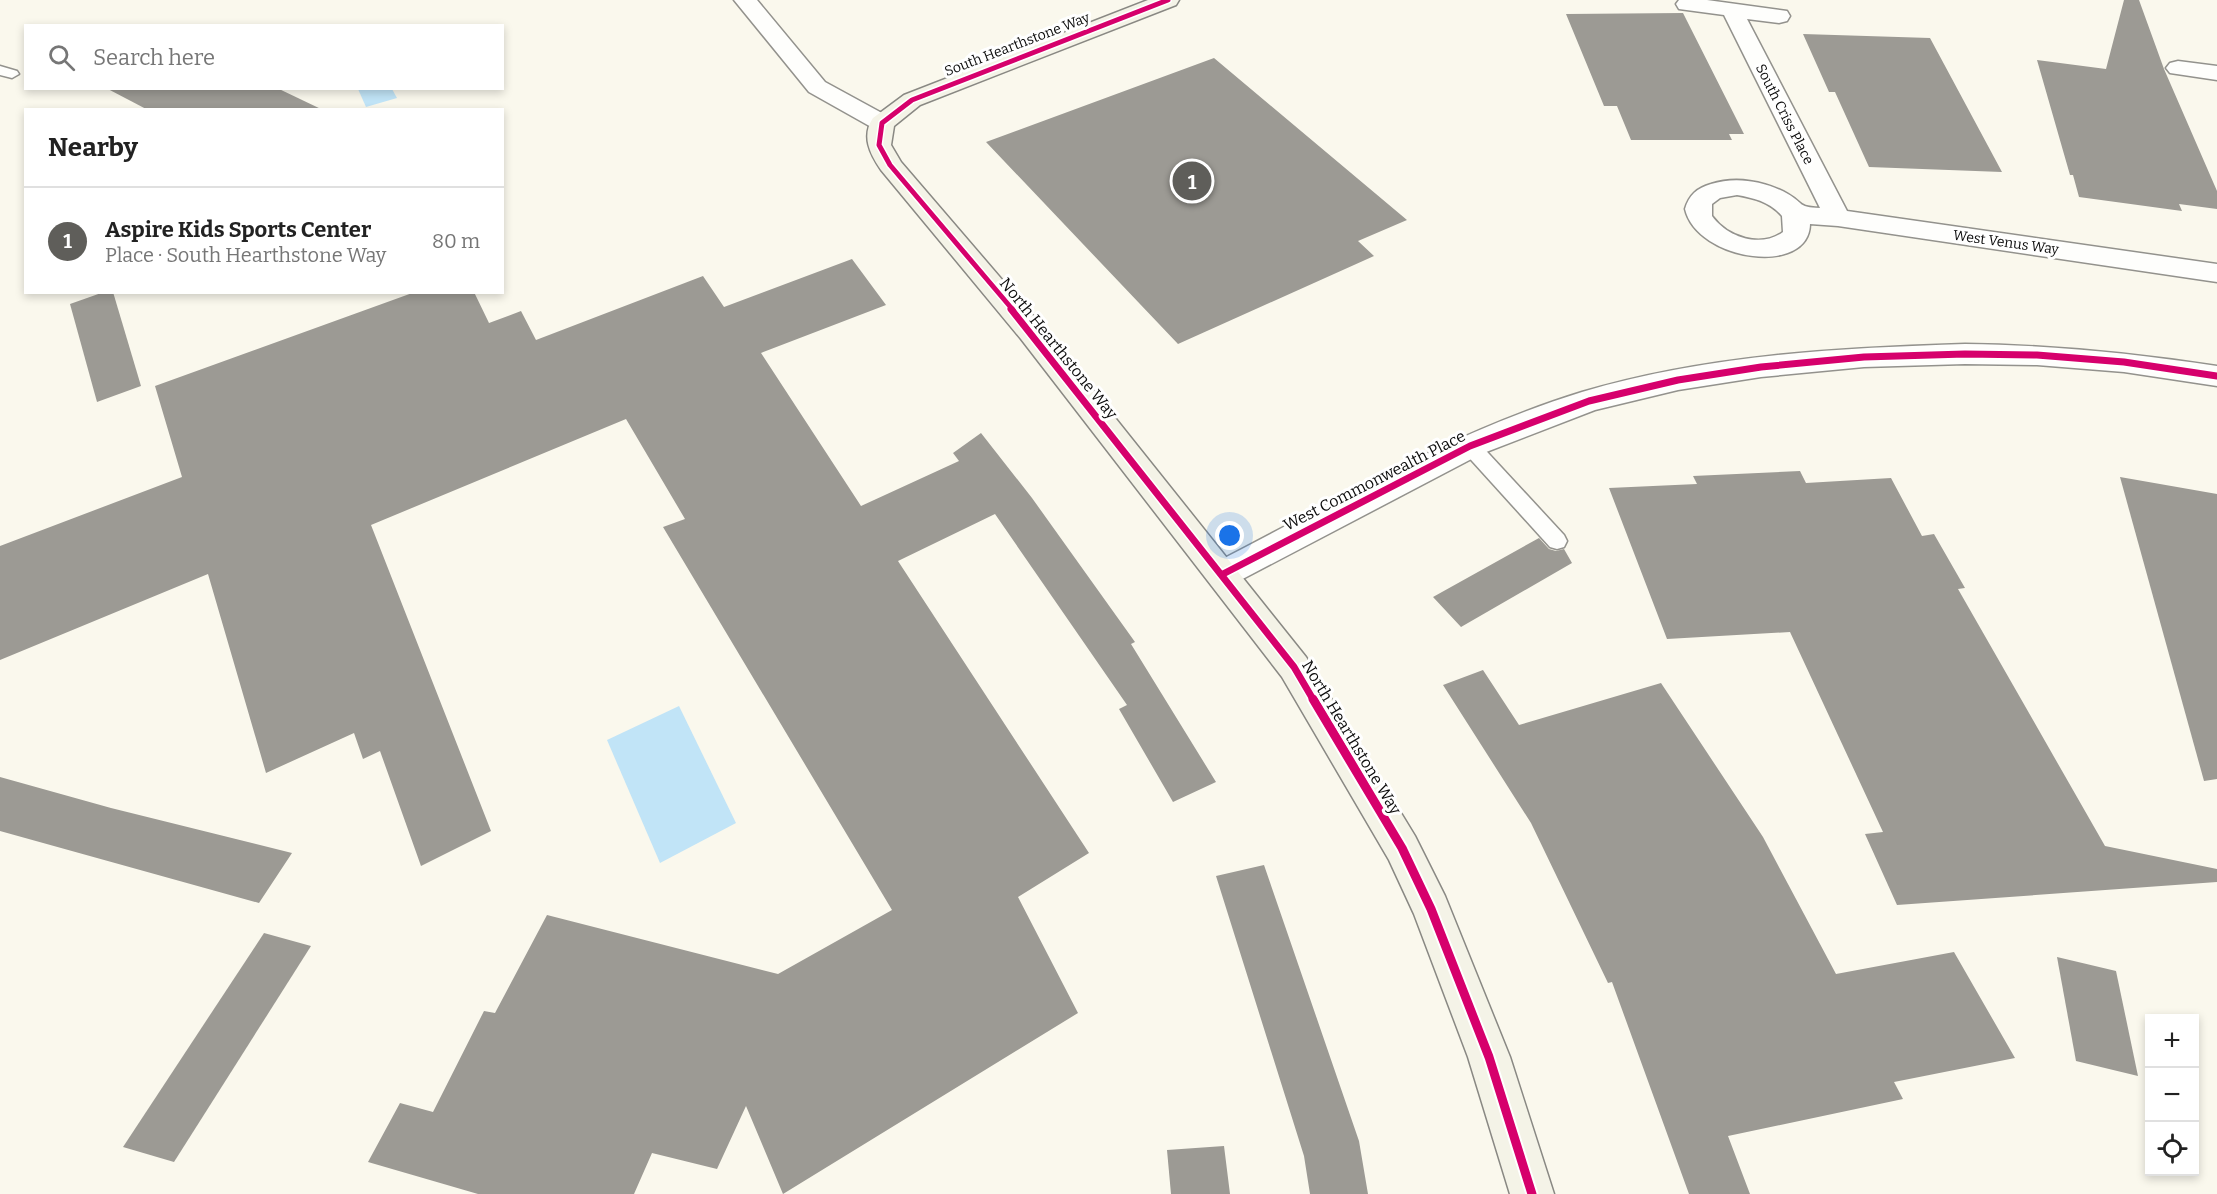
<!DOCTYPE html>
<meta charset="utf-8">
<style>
:root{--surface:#fff;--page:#f2f2f2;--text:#222;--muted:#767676;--line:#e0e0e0;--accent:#5f5e5a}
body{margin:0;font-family:Bitter,serif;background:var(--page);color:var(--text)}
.controls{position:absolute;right:18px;bottom:18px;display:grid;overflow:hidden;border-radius:0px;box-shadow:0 3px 9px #0003}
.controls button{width:54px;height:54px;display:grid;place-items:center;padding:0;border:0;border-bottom:2px solid var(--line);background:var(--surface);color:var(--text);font:30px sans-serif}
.you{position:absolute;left:1230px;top:536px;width:21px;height:21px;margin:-15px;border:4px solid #fff;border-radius:50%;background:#1a73e8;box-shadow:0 0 0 9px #1a73e833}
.badge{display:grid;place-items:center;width:39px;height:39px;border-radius:50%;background:var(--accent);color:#fff;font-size:20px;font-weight:700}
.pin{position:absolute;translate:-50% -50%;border:3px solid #fff;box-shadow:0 2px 6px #0006}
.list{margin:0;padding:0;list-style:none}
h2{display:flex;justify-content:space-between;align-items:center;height:78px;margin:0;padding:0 24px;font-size:26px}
h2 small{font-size:20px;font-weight:400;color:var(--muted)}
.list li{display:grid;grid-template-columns:39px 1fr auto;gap:18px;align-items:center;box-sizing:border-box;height:108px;padding:0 24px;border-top:2px solid var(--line)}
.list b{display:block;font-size:22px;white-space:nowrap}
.list p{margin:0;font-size:20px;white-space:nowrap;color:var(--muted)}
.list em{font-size:20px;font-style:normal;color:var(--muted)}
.icon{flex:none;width:33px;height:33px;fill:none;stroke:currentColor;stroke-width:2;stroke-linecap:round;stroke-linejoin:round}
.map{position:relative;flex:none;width:2217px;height:1194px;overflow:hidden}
.search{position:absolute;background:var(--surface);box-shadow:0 3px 9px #0003;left:24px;top:24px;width:480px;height:66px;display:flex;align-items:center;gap:15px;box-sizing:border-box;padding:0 21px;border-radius:0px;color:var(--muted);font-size:22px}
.panel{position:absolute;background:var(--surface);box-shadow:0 3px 9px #0003;left:24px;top:108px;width:480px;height:186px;border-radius:0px}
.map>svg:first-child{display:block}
.water{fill:#c1e4f7}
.building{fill:#9c9a94}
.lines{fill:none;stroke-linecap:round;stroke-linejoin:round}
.lane-casing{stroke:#93928d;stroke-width:3}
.street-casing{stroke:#93928d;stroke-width:3}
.secondary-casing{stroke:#898883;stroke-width:3}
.lane{fill:#fefefc;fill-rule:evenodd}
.street{fill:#fefefc;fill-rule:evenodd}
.secondary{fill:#f4f3e7;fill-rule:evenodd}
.cycleway-far2-casing{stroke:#fff;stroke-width:8}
.cycleway-far1-casing{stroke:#fff;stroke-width:10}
.cycleway-casing{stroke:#fff;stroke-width:13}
.cycleway-far2{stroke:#d6006c;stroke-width:5}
.cycleway-far1{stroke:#d6006c;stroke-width:7}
.cycleway{stroke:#d6006c;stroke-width:9}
.labels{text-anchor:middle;stroke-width:6;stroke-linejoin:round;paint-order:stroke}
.far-street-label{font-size:14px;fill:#0b0b0b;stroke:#fff}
.street-label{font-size:16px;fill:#0b0b0b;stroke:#fff}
</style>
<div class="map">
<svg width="2217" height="1194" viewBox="0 0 2217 1194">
<rect width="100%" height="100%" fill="#faf8ed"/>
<g class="water">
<path d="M358,89H392L397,98L366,107Z"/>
<path d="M679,706L736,823L660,863L607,740Z"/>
</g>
<g class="building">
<path d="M2124,0H2139L2164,69L2217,191V209L2179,204L2182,211L2079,197L2073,175H2070L2037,60L2106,69Z"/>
<path d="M1683,13L1744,134H1729L1732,140H1631L1617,106H1604L1566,14Z"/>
<path d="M1803,34L1930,38L2002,172L1869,167L1835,92H1829Z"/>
<path d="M1214,58L1407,220L1358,241L1374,256L1178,344L986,142Z"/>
<path d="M106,88H277L323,110H148Z"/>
<path d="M852,259L886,305L761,353L861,506L959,461L953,453L981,433L1032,498L1135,642L1131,644L1216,782L1173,802L1119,709L1127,705L995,514L898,561L1089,853L1018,897L1078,1013L783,1194L746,1106L717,1169L652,1153L634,1194H478L368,1162L400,1103L433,1112L484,1011L495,1013L547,915L778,974L892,910L663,527L685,519L626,419L371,525L491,831L421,866L380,751L363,759L354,733L266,773L208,574L0,660V546L182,477L155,386L415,292H474L489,323L521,311L536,340L703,276L724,307Z"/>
<path d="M104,292H113L141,386L97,402L70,304Z"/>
<path d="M1800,471L1806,483L1891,478L1922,536L1934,534L1965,588L1958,589L2105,846L2217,869V882L1897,905L1865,834L1883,832L1790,632L1667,639L1609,488L1697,484L1693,476Z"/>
<path d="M2120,477L2217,494V779L2204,781Z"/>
<path d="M1539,538L1549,549L1556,551L1564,549L1572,563L1461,627L1433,597Z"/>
<path d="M1483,670L1519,725L1661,683L1763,837L1836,974L1954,952L2015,1058L1894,1082L1903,1099L1728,1136L1750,1194H1689L1612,982L1608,983L1531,823L1443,685Z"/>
<path d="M0,777L111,808L292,853L259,903L0,831Z"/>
<path d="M1264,865L1359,1141L1368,1194H1310L1304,1156L1216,876Z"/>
<path d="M264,933L311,946L174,1162L123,1147Z"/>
<path d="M2057,957L2116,971L2138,1076L2076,1061Z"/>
<path d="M1224,1146L1230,1194H1171L1167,1150Z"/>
</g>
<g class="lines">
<defs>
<g id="lane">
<path d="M0,66L17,71L19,74L12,78L0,75Z"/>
<path d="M1470,439L1477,441L1564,535L1567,541L1564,547L1557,549L1550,547L1463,451L1460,446L1463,441Z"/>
</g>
<g id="street">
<path d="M734,0H757L825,82L891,118L894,123L891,128L882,130L873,128L809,92Z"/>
<path d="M1679,0H1707L1787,11L1790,16L1787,21L1779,23L1747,19L1847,211L2217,264V282L1838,226L1810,224C1809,277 1697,261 1685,209C1689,195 1697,188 1711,184C1736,176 1765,181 1788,194C1805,204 1797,207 1820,208L1724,15L1679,9L1676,4ZM1737,195C1754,198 1770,202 1782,216L1783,232C1761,248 1728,238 1712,216V204L1720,198Z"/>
<path d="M2178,61L2217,66V80L2170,73L2166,68L2170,63Z"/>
<path d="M1965,344C2051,345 2132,353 2217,366V386L2124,372L2037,365L1965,364L1864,367L1761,377L1678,390L1595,410L1481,454L1235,583L1223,587L1211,583L1207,574L1211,565C1332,503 1452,432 1582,392C1706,355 1837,348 1965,344Z"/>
</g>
<path id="secondary" d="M1148,0H1179L1176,5L920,105L894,126L891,145L901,162L1041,325L1306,657L1415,836L1445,896L1510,1057L1554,1194H1510L1468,1057L1414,914L1389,860L1282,677L1021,339L881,170C870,154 861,136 873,118L904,95Z"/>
</defs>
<use href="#lane" class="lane-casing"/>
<use href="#street" class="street-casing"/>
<use href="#secondary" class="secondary-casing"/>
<use href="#lane" class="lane"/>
<use href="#street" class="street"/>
<use href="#secondary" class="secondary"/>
<defs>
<path id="cycleway-far2" d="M1013,310L890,165L879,145L882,123L912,100L1168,0"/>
<g id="cycleway-far1">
<path d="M1011,309L1294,667L1314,701"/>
<path d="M1223,574L1470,446L1589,401L1678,380L1761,367L1864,357L1965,354L2037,355L2124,362L2217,376"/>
</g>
<path id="cycleway" d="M1313,699L1402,848L1431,909L1489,1057L1532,1194"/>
</defs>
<use href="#cycleway-far2" class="cycleway-far2-casing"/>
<use href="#cycleway-far1" class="cycleway-far1-casing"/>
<use href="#cycleway" class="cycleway-casing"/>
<use href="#cycleway-far2" class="cycleway-far2"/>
<use href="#cycleway-far1" class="cycleway-far1"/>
<use href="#cycleway" class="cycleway"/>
</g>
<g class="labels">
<g class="far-street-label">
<text transform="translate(1017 44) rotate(-21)" y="5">South Hearthstone Way</text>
<text transform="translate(1785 114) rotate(63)" y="5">South Criss Place</text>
<text transform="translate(2006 242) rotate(8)" y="5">West Venus Way</text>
</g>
<g class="street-label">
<text transform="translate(1059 348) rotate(51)" y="6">North Hearthstone Way</text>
<text transform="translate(1374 480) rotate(-27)" y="6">West Commonwealth Place</text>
<text transform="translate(1352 737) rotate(59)" y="6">North Hearthstone Way</text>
</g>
</g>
</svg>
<div class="controls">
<button>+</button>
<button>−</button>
<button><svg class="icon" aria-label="locate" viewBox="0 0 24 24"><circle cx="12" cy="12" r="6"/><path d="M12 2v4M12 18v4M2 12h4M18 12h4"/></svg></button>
</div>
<div class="you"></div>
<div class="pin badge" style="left:1192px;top:181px">1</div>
<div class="search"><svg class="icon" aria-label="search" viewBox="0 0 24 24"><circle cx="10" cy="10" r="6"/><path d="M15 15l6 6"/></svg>Search here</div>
<section class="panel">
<h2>Nearby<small></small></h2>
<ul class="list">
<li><span class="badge">1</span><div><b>Aspire Kids Sports Center</b><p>Place · South Hearthstone Way</p></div><em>80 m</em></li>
</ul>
</section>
</div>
